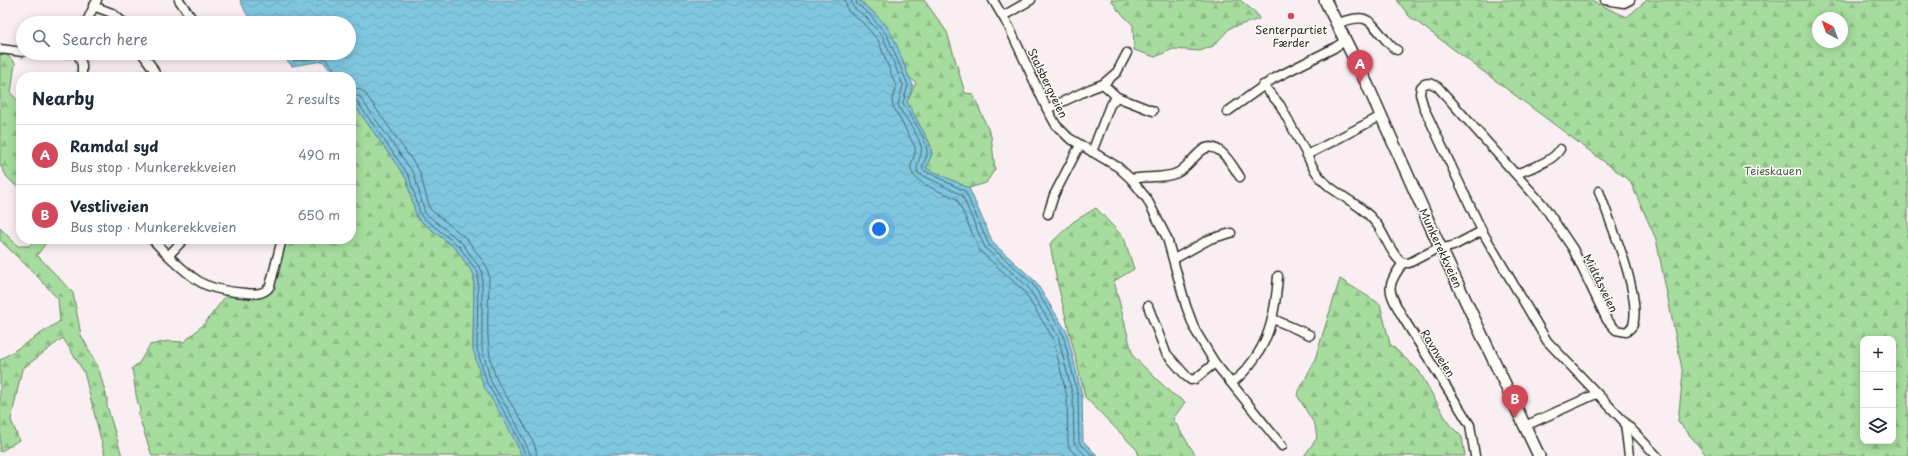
<!DOCTYPE html>
<meta charset="utf-8">
<style>
:root{--surface:#fff;--page:#f2f2f3;--text:#1f2937;--muted:#747a83;--line:#e0e1e3;--accent:#d1495b}
body{margin:0;font-family:"Playpen Sans",sans-serif;background:var(--page);color:var(--text)}
.controls{position:absolute;right:12px;bottom:12px;display:grid;overflow:hidden;border-radius:8px;box-shadow:0 2px 10px #0003}
.controls button{width:36px;height:36px;display:grid;place-items:center;padding:0;border:0;border-bottom:1px solid var(--line);background:var(--surface);color:var(--text);font:20px sans-serif}
.compass{position:absolute;left:1812px;top:12px;width:36px;height:36px;border-radius:50%;background:var(--surface);box-shadow:0 2px 10px #0003;rotate:319deg}
.you{position:absolute;left:879px;top:229px;width:14px;height:14px;margin:-10px;border:3px solid #fff;border-radius:50%;background:#1a73e8;box-shadow:0 0 0 6px #1a73e833}
.badge{display:grid;place-items:center;width:26px;height:26px;border-radius:50%;background:var(--accent);color:#fff;font-size:13px;font-weight:700}
.pin{position:absolute;translate:-50% -33px;filter:drop-shadow(0 1px 2px #0008)}
.pin::after{content:'';position:absolute;top:21px;width:14px;height:12px;background:inherit;clip-path:polygon(0 0,100% 0,50% 100%)}
.list{margin:0;padding:0;list-style:none}
h2{display:flex;justify-content:space-between;align-items:center;height:52px;margin:0;padding:0 16px;font-size:17px}
h2 small{font-size:13px;font-weight:400;color:var(--muted)}
.list li{display:grid;grid-template-columns:26px 1fr auto;gap:12px;align-items:center;box-sizing:border-box;height:60px;padding:0 16px;border-top:1px solid var(--line)}
.list b{display:block;font-size:15px;white-space:nowrap}
.list p{margin:0;font-size:13px;white-space:nowrap;color:var(--muted)}
.list em{font-size:13px;font-style:normal;color:var(--muted)}
.icon{flex:none;width:22px;height:22px;fill:none;stroke:currentColor;stroke-width:2;stroke-linecap:round;stroke-linejoin:round}
.map{position:relative;flex:none;width:1908px;height:456px;overflow:hidden}
.search{position:absolute;background:var(--surface);box-shadow:0 2px 10px #0003;left:16px;top:16px;width:340px;height:44px;display:flex;align-items:center;gap:10px;box-sizing:border-box;padding:0 14px;border-radius:22px;color:var(--muted);font-size:15px}
.panel{position:absolute;background:var(--surface);box-shadow:0 2px 10px #0003;left:16px;top:72px;width:340px;height:172px;border-radius:16px}
.map>svg:first-child{display:block}
.forest{fill:url(#forest-firs);stroke:#688464;fill-rule:evenodd}
.water{fill:url(#water-waves);stroke:#5d8897}
.lines{fill:none;stroke-linecap:round;stroke-linejoin:round}
.shore{stroke:#4d6973;stroke-width:1}
.street-casing{stroke:#2b2b2b;stroke-width:11}
.secondary-casing{stroke:#2b2b2b;stroke-width:14}
.street{stroke:#fdfcf7;stroke-width:8}
.secondary{stroke:#fdfcf7;stroke-width:11}
.poi-dot{fill:#d1495b;stroke:#fdfcf7;stroke-width:1.5}
.labels{text-anchor:middle;dominant-baseline:central;stroke-width:3;stroke-linejoin:round;paint-order:stroke}
.poi-label{font-size:11px;fill:#2b2b2b;stroke:#fdfcf7}
.street-label{font-size:11px;fill:#2b2b2b;stroke:#fdfcf7}
.park-label{font-size:11px;fill:#50604e;stroke:#fdfcf7}
</style>
<div class="map">
<svg width="1908" height="456" viewBox="0 0 1908 456">
<defs>
<pattern id="forest-firs" width="22" height="20" patternUnits="userSpaceOnUse"><rect width="22" height="20" fill="#a6dc9e"/><path d="M5 1l3.5 6h-7zM16 11l3.5 6h-7z" fill="#8fbd88"/></pattern>
<pattern id="water-waves" width="16" height="10" patternUnits="userSpaceOnUse"><rect width="16" height="10" fill="#7fc6df"/><path d="M0 5q4-4 8 0t8 0" fill="none" stroke="#6eaac0"/></pattern>
</defs>
<rect width="100%" height="100%" fill="#f9eef1"/>
<filter id="ink" filterUnits="userSpaceOnUse"><feTurbulence type="fractalNoise" baseFrequency=".025" numOctaves="2"/><feDisplacementMap in="SourceGraphic" scale="8" xChannelSelector="R" yChannelSelector="G"/><feConvolveMatrix kernelMatrix="1 2 1 2 8 2 1 2 1" color-interpolation-filters="sRGB"/></filter>
<g filter="url(#ink)">
<g class="forest">
<polygon points="858,0 924,0 947,32 965,93 973,94 991,136 995,169 986,183 969,188 925,168 932,154 929,142 907,102 916,83 908,76 905,66 898,52 872,11"/>
<polygon points="1111,0 1240,0 1256,13 1259,19 1230,28 1213,46 1200,51 1173,49 1155,57 1134,50 1133,25 1118,10"/>
<path d="M 1397,0 L 1589,0 L 1627,17 L 1647,0 L 1908,0 L 1908,456 L 1707,456 L 1678,421 L 1683,374 L 1656,239 L 1630,181 L 1409,16 ZM 1818,18 L 1842,18 L 1842,42 L 1818,42 ZM 1863,339 L 1893,339 L 1893,441 L 1863,441 Z"/>
<polygon points="0,52 7,55 15,63 11,93 21,105 21,191 7,177 0,165"/>
<path d="M 351,100 L 406,178 L 417,218 L 456,249 L 474,275 L 473,349 L 522,456 L 152,456 L 138,414 L 140,410 C 135,396 135,383 132,368 L 139,363 L 150,345 L 168,341 L 184,342 L 205,323 L 232,288 L 251,291 L 265,287 L 278,239 L 351,239 Z"/>
<polygon points="1096,208 1124,238 1134,269 1114,281 1133,356 1171,393 1185,402 1173,419 1196,456 1139,456 1137,450 1085,397 1057,281 1050,244 1073,222"/>
<polygon points="0,228 18,246 29,246 35,239 49,239 37,255 73,293 81,335 98,367 107,398 107,406 122,456 105,456 84,372 63,338 22,369 11,420 19,440 0,452 0,360 60,321 58,299 36,275 0,240"/>
<polygon points="1340,279 1380,304 1390,344 1419,371 1449,424 1462,437 1465,456 1304,456 1317,438 1315,425 1297,395 1314,362"/>
</g>
<path class="water" d="M 240,0 L 858,0 C 870,9 883,20 891,33 C 900,49 904,69 913,85 L 907,102 L 929,142 L 932,154 L 926,168 L 969,188 L 993,243 L 1035,281 L 1067,332 L 1082,395 L 1083,441 L 1098,456 L 522,456 L 508,427 L 483,385 L 473,349 L 474,275 L 456,249 L 417,218 L 406,178 L 351,100 L 351,77 L 335,77 L 323,61 L 292,66 L 280,53 L 349,53 L 349,23 L 254,23 L 246,13 Z"/>
<g class="lines">
<g class="shore">
<path d="M 845,0 L 848,11 L 862,22 L 878,40 L 896,86 L 892,100 L 893,106 L 915,147 C 917,155 910,161 911,169 C 912,183 945,193 957,199 L 980,251 L 1023,290 L 1053,338 L 1067,397 L 1068,443 L 1070,449 L 1077,456"/>
<path d="M 851,0 L 853,7 L 866,17 L 883,37 L 903,85 L 898,105 C 905,119 917,131 921,146 C 924,156 914,163 918,173 L 962,195 L 985,248 L 1028,287 L 1058,336 L 1073,397 L 1074,443 L 1086,456"/>
<path d="M 856,0 L 857,4 L 869,14 L 887,35 L 908,85 L 903,103 C 910,117 927,137 927,152 C 928,159 921,163 923,170 L 965,191 L 989,245 L 1032,283 L 1063,334 L 1078,396 L 1079,442 L 1093,456"/>
<polyline points="286,53 294,61 325,58 337,73 338,77"/>
<path d="M 351,87 L 359,89 L 365,93 L 419,170 L 430,209 L 467,239 L 487,267 L 489,276 C 489,309 483,348 497,380 C 506,399 536,436 537,456"/>
<polyline points="351,93 360,97 414,174 425,213 462,243 482,271 482,348 491,382 516,423 531,456"/>
<polyline points="351,98 356,100 409,176 421,216 459,246 478,273 477,349 487,383 512,425 526,456"/>
</g>
<g class="street-casing">
<g id="street">
<polyline points="179,0 195,23"/>
<polyline points="993,0 1009,27 1047,109 1056,125 1069,138 1118,167 1131,179 1147,199 1167,238 1186,306 1195,330 1215,363 1282,446"/>
<polyline points="1605,0 1624,3 1630,0"/>
<polyline points="93,6 112,13 124,23"/>
<polyline points="1003,16 1031,0"/>
<polyline points="86,23 97,0"/>
<path d="M 1338,23 C 1367,14 1367,17 1385,39 C 1389,43 1392,48 1397,50"/>
<polyline points="0,49 23,52"/>
<polyline points="50,53 70,53"/>
<polyline points="78,53 82,65 82,77"/>
<polyline points="142,53 152,67 157,77"/>
<polyline points="1103,84 1117,97 1153,111"/>
<polyline points="1263,85 1280,105 1307,155"/>
<polyline points="1047,109 1090,89 1103,84 1117,72 1127,53"/>
<polyline points="1227,112 1273,79 1334,48 1346,40"/>
<path d="M 1381,116 L 1307,155 C 1323,196 1353,194 1376,223 C 1384,233 1392,257 1403,263"/>
<polyline points="1092,152 1110,105 1117,97"/>
<path d="M 1516,174 C 1530,168 1553,162 1560,149"/>
<path d="M 1131,179 C 1145,176 1164,179 1177,173 C 1186,168 1192,159 1200,152 C 1217,136 1232,165 1240,177"/>
<polyline points="1048,214 1054,195 1080,145"/>
<polyline points="1482,231 1547,341 1657,456"/>
<path d="M 152,239 C 163,251 191,279 206,285 C 218,290 232,292 245,293 C 255,294 264,295 270,286 L 282,239"/>
<polyline points="169,255 184,239"/>
<polyline points="1174,259 1210,239 1231,233"/>
<polyline points="1148,306 1166,353 1187,377 1191,380 1195,379 1215,363"/>
<polyline points="1273,319 1310,335"/>
<path d="M 1232,383 C 1267,354 1275,320 1278,276"/>
<polyline points="1625,424 1629,456"/>
<polyline points="1525,426 1596,394"/>
<path d="M 1475,456 L 1470,425 L 1402,316 C 1388,290 1385,288 1403,263 L 1409,263 L 1434,250 L 1453,246 L 1482,231 L 1424,108 L 1420,94 L 1421,87 C 1426,81 1432,83 1438,87 L 1544,206 L 1573,249 L 1607,320 L 1616,330 L 1626,332 C 1630,329 1634,326 1634,320 C 1639,288 1610,223 1599,191"/>
</g>
</g>
<g class="secondary-casing">
<polyline id="secondary" points="1325,0 1367,84 1435,236 1539,456"/>
</g>
<use href="#street" class="street"/>
<use href="#secondary" class="secondary"/>
</g>
</g>
<circle class="poi-dot" cx="1291" cy="16" r="4"/>
<g class="labels">
<g class="poi-label">
<text x="1291" y="29">Senterpartiet<tspan x="1291" dy="13">Færder</tspan></text>
</g>
<g class="street-label">
<text transform="translate(1048 83) rotate(64)">Stalsbergveien</text>
<text transform="translate(1441 248) rotate(65)">Munkerekkveien</text>
<text transform="translate(1601 283) rotate(64)">Midtåsveien</text>
<text transform="translate(1438 353) rotate(58)">Ravnveien</text>
</g>
<g class="park-label">
<text x="1773" y="170">Teieskauen</text>
</g>
</g>
</svg>
<div class="controls">
<button>+</button>
<button>−</button>
<button><svg class="icon" aria-label="layers" viewBox="0 0 24 24"><path d="M12 4l9 5-9 5-9-5zM3 14l9 5 9-5"/></svg></button>
</div>
<svg class="compass" viewBox="-18 -18 36 36"><path d="M0-13l5 13h-10z" fill="#e53935"/><path d="M0 13l5-13h-10z" fill="#747a83"/></svg>
<div class="you"></div>
<div class="pin badge" style="left:1360px;top:83px">A</div>
<div class="pin badge" style="left:1515px;top:418px">B</div>
<div class="search"><svg class="icon" aria-label="search" viewBox="0 0 24 24"><circle cx="10" cy="10" r="6"/><path d="M15 15l6 6"/></svg>Search here</div>
<section class="panel">
<h2>Nearby<small>2 results</small></h2>
<ul class="list">
<li><span class="badge">A</span><div><b>Ramdal syd</b><p>Bus stop · Munkerekkveien</p></div><em>490 m</em></li>
<li><span class="badge">B</span><div><b>Vestliveien</b><p>Bus stop · Munkerekkveien</p></div><em>650 m</em></li>
</ul>
</section>
</div>
